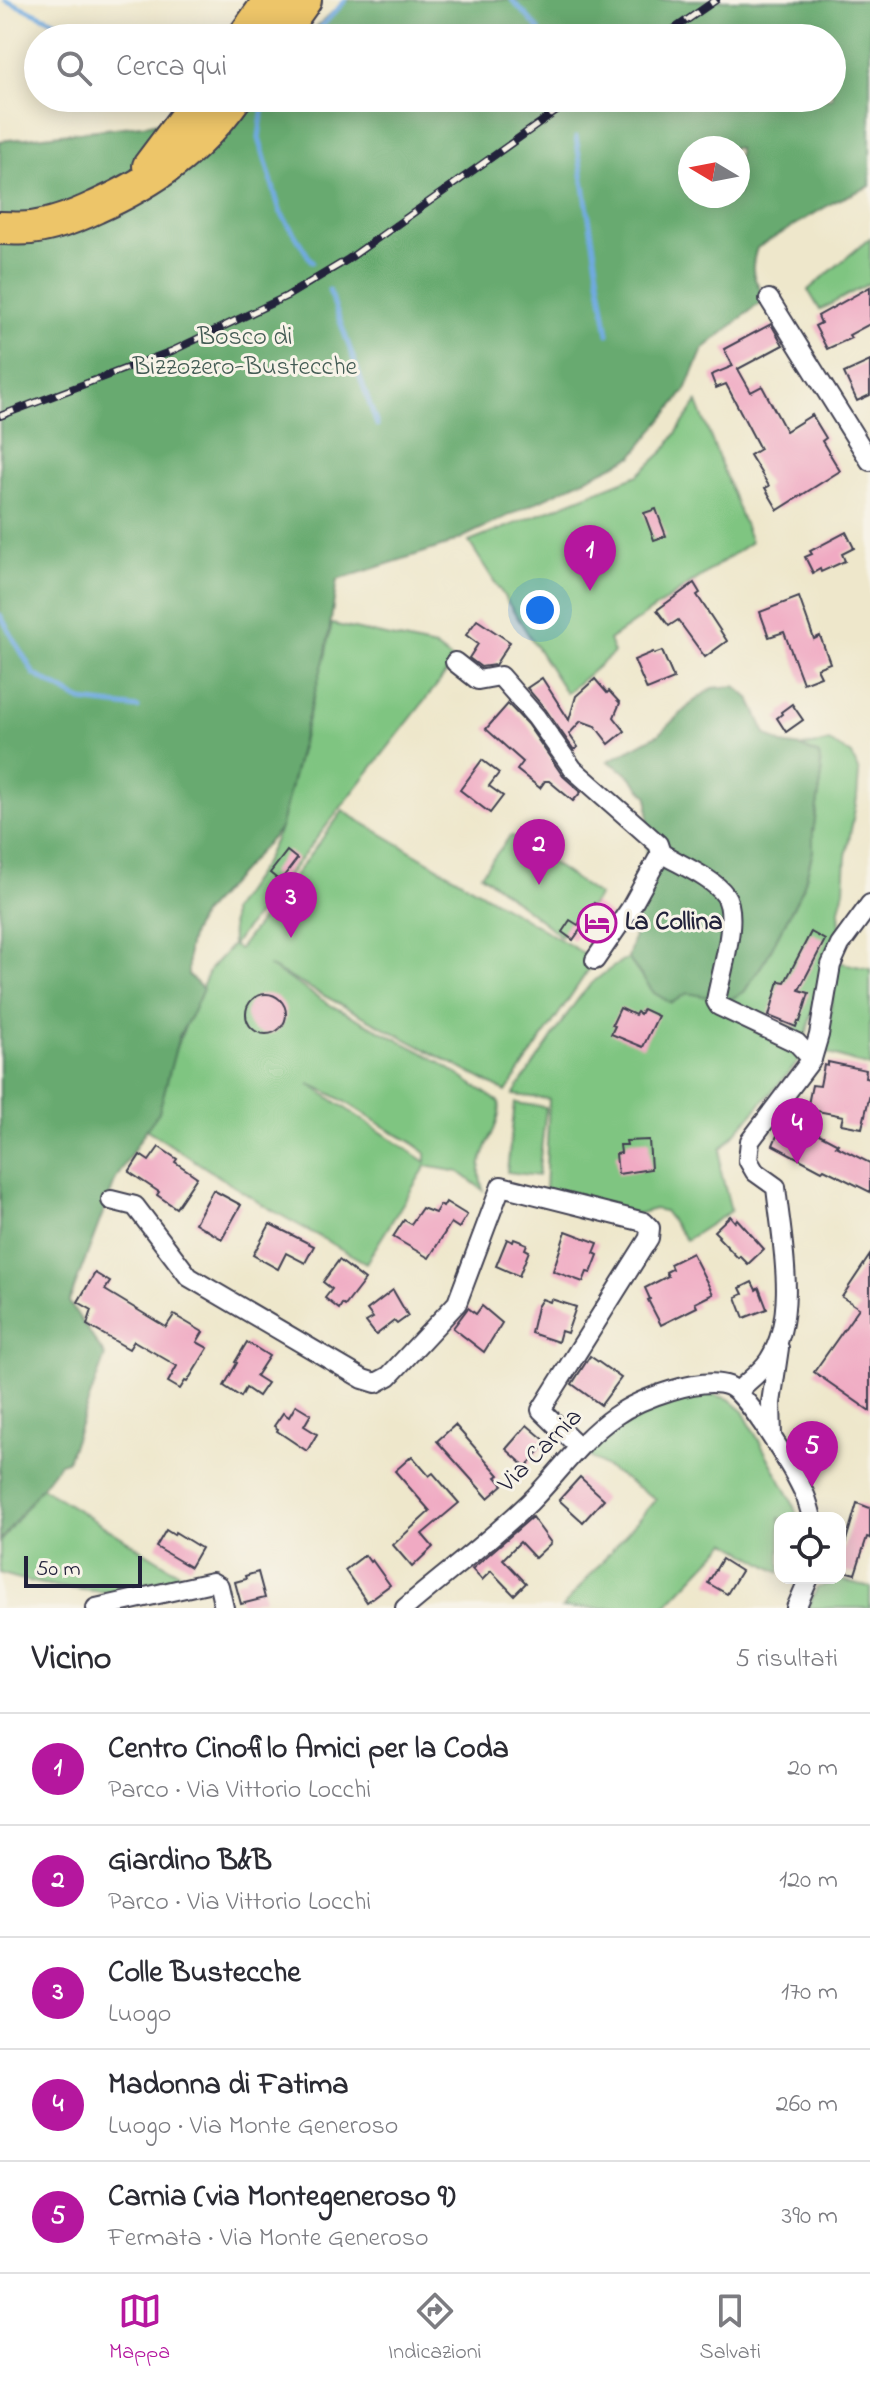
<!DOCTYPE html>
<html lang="it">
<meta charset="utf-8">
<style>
:root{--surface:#fff;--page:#f7f7f7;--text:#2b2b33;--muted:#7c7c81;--line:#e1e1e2;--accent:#b5179e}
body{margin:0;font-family:"Indie Flower",sans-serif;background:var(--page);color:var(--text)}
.controls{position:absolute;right:24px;bottom:24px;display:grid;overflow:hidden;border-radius:16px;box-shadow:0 4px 20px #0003}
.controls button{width:72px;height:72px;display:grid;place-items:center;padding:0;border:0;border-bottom:2px solid var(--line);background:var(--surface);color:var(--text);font:40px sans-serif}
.compass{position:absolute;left:678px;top:136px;width:72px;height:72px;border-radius:50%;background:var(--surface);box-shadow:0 4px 20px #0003;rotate:280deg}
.scale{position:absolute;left:24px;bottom:20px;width:118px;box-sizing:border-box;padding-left:8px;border:4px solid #22223b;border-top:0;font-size:22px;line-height:28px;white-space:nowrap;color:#22223b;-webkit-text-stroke:6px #f7f3e8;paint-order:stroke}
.you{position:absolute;left:540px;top:610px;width:28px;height:28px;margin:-20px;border:6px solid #fff;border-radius:50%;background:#1a73e8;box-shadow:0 0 0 12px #1a73e833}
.badge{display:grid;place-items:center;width:52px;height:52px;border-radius:50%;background:var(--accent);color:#fff;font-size:26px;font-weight:700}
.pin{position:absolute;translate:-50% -66px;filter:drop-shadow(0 2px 4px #0008)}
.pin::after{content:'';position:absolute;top:42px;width:28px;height:24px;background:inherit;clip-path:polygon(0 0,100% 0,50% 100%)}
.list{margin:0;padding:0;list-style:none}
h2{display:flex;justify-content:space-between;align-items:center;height:104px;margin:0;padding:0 32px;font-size:34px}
h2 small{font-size:26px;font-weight:400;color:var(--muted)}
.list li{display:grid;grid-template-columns:52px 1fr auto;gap:24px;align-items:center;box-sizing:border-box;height:112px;padding:0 32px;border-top:2px solid var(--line)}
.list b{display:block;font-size:30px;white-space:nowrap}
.list p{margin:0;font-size:26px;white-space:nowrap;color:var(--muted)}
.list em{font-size:26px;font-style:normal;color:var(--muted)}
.icon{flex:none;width:44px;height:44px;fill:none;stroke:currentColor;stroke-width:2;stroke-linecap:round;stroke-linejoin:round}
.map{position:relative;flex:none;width:870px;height:1608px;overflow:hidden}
.search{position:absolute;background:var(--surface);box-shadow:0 4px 20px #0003;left:24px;right:24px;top:24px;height:88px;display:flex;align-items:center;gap:20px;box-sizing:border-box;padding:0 28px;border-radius:44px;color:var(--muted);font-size:30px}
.sheet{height:664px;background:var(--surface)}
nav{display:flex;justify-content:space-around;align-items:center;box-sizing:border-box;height:112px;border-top:2px solid var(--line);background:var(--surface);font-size:22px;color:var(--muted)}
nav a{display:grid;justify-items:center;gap:4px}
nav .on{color:var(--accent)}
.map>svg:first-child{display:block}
.green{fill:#7fc581;stroke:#50745e;stroke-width:2;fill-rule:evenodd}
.forest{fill:#67aa6f;stroke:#465;stroke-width:2;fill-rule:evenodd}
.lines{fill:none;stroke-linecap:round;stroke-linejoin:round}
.stream{stroke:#6faae0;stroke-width:5}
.building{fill:#f0aac3}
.street-casing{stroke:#414051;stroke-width:22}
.highway-casing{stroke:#414051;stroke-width:36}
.street{stroke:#fff;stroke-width:18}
.highway{stroke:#edc569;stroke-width:32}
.rail-casing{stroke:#22223b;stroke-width:8}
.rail{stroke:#f7f3e8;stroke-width:5;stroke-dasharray:15;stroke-linecap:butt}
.labels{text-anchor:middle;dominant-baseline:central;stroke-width:6;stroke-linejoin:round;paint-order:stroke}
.park-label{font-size:26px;fill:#435b54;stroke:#f7f3e8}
.poi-label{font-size:26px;font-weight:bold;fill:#22223b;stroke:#f7f3e8;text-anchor:start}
.street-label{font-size:26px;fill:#22223b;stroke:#f7f3e8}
</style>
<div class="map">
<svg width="870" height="1608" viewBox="0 0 870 1608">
<rect width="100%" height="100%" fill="#f7f3e8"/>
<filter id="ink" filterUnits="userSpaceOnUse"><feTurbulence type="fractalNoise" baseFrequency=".0125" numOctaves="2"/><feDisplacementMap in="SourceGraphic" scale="16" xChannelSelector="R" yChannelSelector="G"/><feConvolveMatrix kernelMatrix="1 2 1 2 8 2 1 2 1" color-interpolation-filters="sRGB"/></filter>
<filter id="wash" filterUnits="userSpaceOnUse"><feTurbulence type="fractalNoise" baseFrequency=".006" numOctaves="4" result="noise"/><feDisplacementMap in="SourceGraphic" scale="32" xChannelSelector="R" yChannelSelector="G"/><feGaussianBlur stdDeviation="1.8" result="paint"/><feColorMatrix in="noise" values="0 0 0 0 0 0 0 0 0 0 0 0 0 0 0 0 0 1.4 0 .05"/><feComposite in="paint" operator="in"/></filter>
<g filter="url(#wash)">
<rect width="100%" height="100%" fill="#eee7cb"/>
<g class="green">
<polygon points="870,238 870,283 820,310 808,290"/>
<polygon points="697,402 751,542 609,640 614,653 566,693 469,542 638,475 665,450"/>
<path d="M 332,624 L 435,647 L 455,662 L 233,945 L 239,949 L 343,811 L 595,960 L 506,1092 L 268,966 L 332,1006 L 430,1056 L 499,1102 C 504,1122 481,1147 480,1170 C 479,1176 482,1184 483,1190 L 459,1172 L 426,1166 L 366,1263 L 263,1205 L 146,1129 L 177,1045 L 210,969 L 232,945 L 231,911 L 264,863 L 280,829 ZM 309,1084 C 338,1095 362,1113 388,1129 C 401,1137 415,1142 426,1153 L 426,1162 Z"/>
<path d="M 829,742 L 852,755 L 859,773 L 857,798 L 846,856 L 844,890 L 839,909 L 840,929 L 827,951 L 800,1060 L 721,1149 L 720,1168 L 731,1211 L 686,1240 L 664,1211 L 654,1209 L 638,1214 L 545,1190 L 549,1099 L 513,1095 C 526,1074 542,1054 555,1033 C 580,995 587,981 628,958 L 642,978 L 688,993 L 744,992 L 767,957 L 803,888 L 813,851 L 813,832 L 822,775 L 819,755 L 801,747 Z"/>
<polygon points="511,835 599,896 575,924 570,921 561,936 481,874"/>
<polygon points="838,962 870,969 870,1067 824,1052"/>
<polygon points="515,1103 546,1107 538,1176 507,1172"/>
<path d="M 708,1393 L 729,1399 L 742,1410 L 791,1499 L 798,1518 L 780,1518 L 780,1573 L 727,1542 L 664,1608 L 562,1608 L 656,1499 L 587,1455 L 586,1451 C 627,1418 657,1405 708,1393 Z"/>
<path d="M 39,1486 L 192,1581 C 176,1584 159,1590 143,1592 C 103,1595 37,1586 0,1573 L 0,1542 Z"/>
<polygon points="832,1578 870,1587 870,1608 808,1608 817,1588 829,1584"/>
</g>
<g class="forest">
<path d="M 346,0 L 870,0 L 870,186 L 834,202 L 757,248 C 749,271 753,279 766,298 L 703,349 L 686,390 L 633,456 L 447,545 L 337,580 L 326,653 L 307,720 L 280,829 L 202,914 L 192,933 L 188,950 L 188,975 L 203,989 L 193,1012 L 179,1036 L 159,1112 L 146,1130 L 116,1179 L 69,1302 L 105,1356 L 67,1461 L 60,1463 L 0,1541 L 0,141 L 150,124 L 198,112 L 224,98 L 832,98 L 832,38 L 301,38 L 314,29 ZM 690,148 L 738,148 L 738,196 L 690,196 Z"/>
<path d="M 735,686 L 750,699 L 766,734 L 782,744 L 801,747 L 819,755 L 822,775 L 813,832 L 813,851 L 803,888 L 767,957 L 744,992 L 727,1001 L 688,993 L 671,1003 L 654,993 L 628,958 C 644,904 649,853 648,797 L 628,774 L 608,761 L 659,734 L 693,702 L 712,688 Z"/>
</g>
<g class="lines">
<g class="stream">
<polyline points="5,0 94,38"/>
<polyline points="512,0 538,28 542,38"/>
<polyline points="311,38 346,0"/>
<polyline points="264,98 259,138 280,211 312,262"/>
<polyline points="576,137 608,334"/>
<polyline points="329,290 377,425"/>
<polyline points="0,615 34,674 82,701 138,708"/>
</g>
</g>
<g id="blocks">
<g class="building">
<polygon points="870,287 870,324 849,335 851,338 827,349 815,326 821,323 818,316"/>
<polygon points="771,324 783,345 738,369 751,392 762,386 786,431 812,415 826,438 822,441 840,471 778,510 765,488 769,486 750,455 760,449 726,384 716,388 711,375 733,366 724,349"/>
<polygon points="870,361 870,395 857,401 844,373"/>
<polygon points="656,509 666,536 654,540 644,513"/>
<polygon points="846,532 854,548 842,554 845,561 821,572 820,569 813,573 805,557 812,554 810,551"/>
<polygon points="694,583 700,593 697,595 727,641 705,657 678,620 669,626 657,610"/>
<polygon points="799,597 814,639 820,636 830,663 817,668 821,676 803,683 784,632 769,637 760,612"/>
<polygon points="477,620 510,642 495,665 481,667 469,658 478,644 466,635"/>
<polygon points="662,651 674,679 647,690 634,660 653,652 654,654"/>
<polygon points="542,678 569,720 576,696 595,679 607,693 609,691 620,703 614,717 625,731 609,744 595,726 581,721 569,734 578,747 574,750 546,710 527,688"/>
<polygon points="508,704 527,724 563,776 581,792 573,801 549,781 545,781 540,788 517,770 523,762 486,729"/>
<polygon points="792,704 803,720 786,732 777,718 782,714 781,712"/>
<polygon points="482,760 499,773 489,786 503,796 490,813 460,790"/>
<polygon points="287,851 297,859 280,881 270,873"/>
<polygon points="594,903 611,916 594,940 580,930 573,940 562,932 570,920 578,925"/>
<polygon points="811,932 825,940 799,990 809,993 800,1022 798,1021 796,1027 769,1016 779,981 785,982"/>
<circle cx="266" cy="1014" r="20"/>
<polygon points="620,1008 635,1015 637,1012 640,1014 643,1009 658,1016 643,1047 611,1034 615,1026 612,1025"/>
<polygon points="828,1062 866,1070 865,1077 870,1078 870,1094 862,1128 841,1124 843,1116 807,1109 812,1085 820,1086 824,1065 828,1066"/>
<polygon points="784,1119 819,1134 838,1144 836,1146 870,1163 870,1192 824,1169 822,1171 773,1145"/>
<polygon points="649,1140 651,1169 618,1174 616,1154 621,1153 620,1145 627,1145 626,1141"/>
<polygon points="159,1147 177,1159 175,1162 197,1177 176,1208 157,1195 159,1192 129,1172 140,1155 149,1161"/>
<polygon points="213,1190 241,1205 222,1239 195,1223"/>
<polygon points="446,1202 467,1215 459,1228 451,1223 429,1258 393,1237 404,1220 411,1224 422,1208 435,1213 440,1205 443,1207"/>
<polygon points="730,1216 735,1222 737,1219 764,1249 748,1264 740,1256 738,1258 718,1237 719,1236 714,1231"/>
<polygon points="270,1224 314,1246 305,1263 286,1253 278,1269 253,1255"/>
<polygon points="566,1231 598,1243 594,1253 598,1255 591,1273 587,1272 583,1282 553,1271"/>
<polygon points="507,1239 513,1242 514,1239 527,1244 525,1249 529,1251 519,1276 496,1266"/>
<polygon points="692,1253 713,1294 695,1303 697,1307 661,1325 648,1300 650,1299 645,1288 668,1276 666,1272 672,1269 670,1264"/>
<polygon points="870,1255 870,1411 814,1372 859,1308 842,1297"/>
<polygon points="339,1260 365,1280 345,1306 342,1304 339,1309 325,1298 332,1289 323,1282"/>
<polygon points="95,1273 110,1282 105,1290 166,1327 174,1315 203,1332 197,1342 208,1348 187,1382 185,1381 180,1389 168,1382 177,1366 134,1341 129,1349 87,1325 92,1310 78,1302"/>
<polygon points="752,1282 756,1290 759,1288 767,1309 744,1318 736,1297 743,1294 740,1288"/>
<polygon points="393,1290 408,1316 397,1324 394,1321 376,1335 366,1322 373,1318 367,1310"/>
<polygon points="542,1299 550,1302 551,1299 576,1307 567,1333 561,1331 558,1342 531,1333 537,1307"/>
<polygon points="482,1306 502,1323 484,1352 453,1328 468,1308 476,1314"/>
<polygon points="247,1342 269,1356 256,1376 267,1383 258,1396 246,1388 241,1397 224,1386 237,1363 235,1362"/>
<polygon points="590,1356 621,1378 601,1405 572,1384"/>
<polygon points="296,1405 311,1414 304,1426 317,1434 307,1451 277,1431 278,1429 274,1426 283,1413 289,1417"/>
<polygon points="455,1425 499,1475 496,1477 503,1485 488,1498 437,1441"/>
<polygon points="527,1425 547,1442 526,1467 506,1449"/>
<polygon points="412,1456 429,1476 433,1473 459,1503 422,1534 433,1547 412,1567 393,1545 430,1511 395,1471"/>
<polygon points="580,1477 604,1499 583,1522 559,1500"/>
<polygon points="857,1503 870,1508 870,1538 867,1537 855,1574 840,1570 840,1561"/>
<polygon points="532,1517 551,1543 535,1558 520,1542 503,1559 526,1583 514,1595 491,1571 482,1580 472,1569"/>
<polygon points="166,1530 174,1535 175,1532 201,1548 190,1567 156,1547"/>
<polygon points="365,1555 370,1562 372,1560 390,1585 367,1602 345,1570"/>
<polygon points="722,1559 741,1571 727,1594 708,1583"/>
<polygon points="258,1572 265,1598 241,1604 235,1582 246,1579 245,1576"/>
</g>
</g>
</g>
<g filter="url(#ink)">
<use href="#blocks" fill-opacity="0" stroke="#414051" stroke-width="2"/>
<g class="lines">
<g class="street-casing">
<g id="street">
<polyline points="769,299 870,461"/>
<polyline points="455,662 478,680 500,676 536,717 573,769 658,844 661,853 630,909 595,960"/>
<path d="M 661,853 C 679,864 713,878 725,895 C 740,916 720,976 716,1001 L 719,1006 L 797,1043 L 812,1059"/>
<polyline points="111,1200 135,1206 189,1277 363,1379 376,1383 389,1376 457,1303 501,1186 644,1222 650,1228 649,1238 541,1410 579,1447"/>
<path d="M 738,1391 C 748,1381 761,1372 769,1360 C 799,1314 781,1238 776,1187 L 755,1172 L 748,1160 L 750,1141 L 812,1059 L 819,1035 L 831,965 L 840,945 L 870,904"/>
<polyline points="772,1437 771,1403 779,1348"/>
<polyline points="96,1608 212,1582 219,1586 224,1608"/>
<path d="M 405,1608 C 446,1573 491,1540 530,1502 C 558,1474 581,1439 615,1416 C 639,1399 702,1375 729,1386 C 748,1394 796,1474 805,1495 C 808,1502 810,1510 812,1518"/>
<polyline points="796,1608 809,1578"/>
</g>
</g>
<g class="highway-casing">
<g id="highway">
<polyline points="243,38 270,0"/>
<polyline points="278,38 305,0"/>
<polyline points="149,166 200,98"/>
<path d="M 0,228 C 10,228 21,229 31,228 C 54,225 75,217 96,207 C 154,181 197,151 235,98"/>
</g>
</g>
<use href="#street" class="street"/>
<use href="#highway" class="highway"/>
<g class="rail-casing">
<g id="rail">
<polyline points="661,38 716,0"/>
<polyline points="0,416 172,351 287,296 347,260 575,98"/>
</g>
</g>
<use href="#rail" class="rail"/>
</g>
</g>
<defs>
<g id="hotel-ring" transform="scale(2)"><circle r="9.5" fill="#f7f3e8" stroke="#b5179e" stroke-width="1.5"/><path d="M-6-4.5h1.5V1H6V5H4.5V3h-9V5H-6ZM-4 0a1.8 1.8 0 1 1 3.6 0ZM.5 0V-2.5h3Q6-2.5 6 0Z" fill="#b5179e"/></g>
</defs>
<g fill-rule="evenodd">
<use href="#hotel-ring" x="597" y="923"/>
</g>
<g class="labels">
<g class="park-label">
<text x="245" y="338">Bosco di<tspan x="245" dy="30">Bizzozero-Bustecche</tspan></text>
</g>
<g class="poi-label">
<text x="625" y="923">La Collina</text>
</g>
<g class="street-label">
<text transform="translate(541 1451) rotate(-45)">Via Carnia</text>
</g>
</g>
</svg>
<div class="controls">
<button><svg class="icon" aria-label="locate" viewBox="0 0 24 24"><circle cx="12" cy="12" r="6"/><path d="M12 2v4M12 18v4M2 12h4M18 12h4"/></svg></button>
</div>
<svg class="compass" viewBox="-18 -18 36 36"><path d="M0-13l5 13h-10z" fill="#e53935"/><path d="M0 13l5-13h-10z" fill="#7c7c81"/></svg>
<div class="scale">50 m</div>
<div class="you"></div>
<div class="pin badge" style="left:590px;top:591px">1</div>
<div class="pin badge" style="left:539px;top:885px">2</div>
<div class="pin badge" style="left:291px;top:938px">3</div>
<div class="pin badge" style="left:797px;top:1164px">4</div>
<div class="pin badge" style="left:812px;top:1487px">5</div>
<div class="search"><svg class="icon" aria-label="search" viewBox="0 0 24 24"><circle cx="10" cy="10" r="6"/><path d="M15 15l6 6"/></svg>Cerca qui</div>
</div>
<section class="sheet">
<h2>Vicino<small>5 risultati</small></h2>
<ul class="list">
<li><span class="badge">1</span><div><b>Centro Cinofilo Amici per la Coda</b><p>Parco · Via Vittorio Locchi</p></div><em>20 m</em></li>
<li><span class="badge">2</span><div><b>Giardino B&amp;B</b><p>Parco · Via Vittorio Locchi</p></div><em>120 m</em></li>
<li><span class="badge">3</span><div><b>Colle Bustecche</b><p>Luogo</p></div><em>170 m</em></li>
<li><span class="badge">4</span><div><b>Madonna di Fatima</b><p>Luogo · Via Monte Generoso</p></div><em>260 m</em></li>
<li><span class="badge">5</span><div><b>Carnia (via Montegeneroso 9)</b><p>Fermata · Via Monte Generoso</p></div><em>390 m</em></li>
</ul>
</section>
<nav>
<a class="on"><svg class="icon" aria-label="map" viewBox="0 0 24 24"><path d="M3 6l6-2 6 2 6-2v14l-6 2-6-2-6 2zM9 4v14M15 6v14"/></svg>Mappa</a>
<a><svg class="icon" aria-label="directions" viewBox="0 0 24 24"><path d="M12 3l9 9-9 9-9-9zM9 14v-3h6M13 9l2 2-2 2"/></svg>Indicazioni</a>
<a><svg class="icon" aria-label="saved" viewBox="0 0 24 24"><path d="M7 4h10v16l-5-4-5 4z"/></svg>Salvati</a>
</nav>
